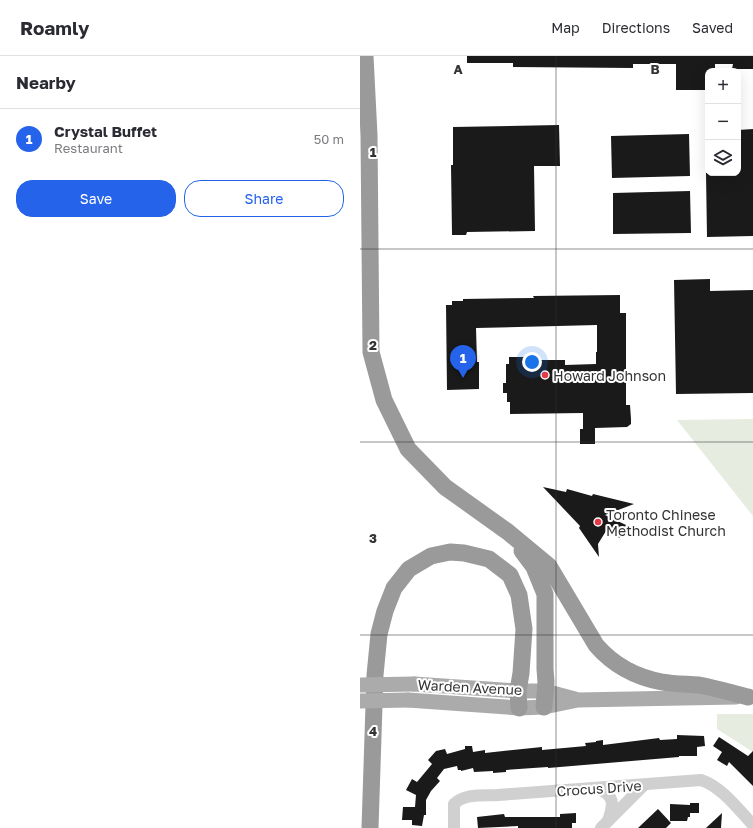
<!DOCTYPE html>
<meta charset="utf-8">
<style>
:root{--surface:#fff;--page:#f2f2f3;--text:#2b2b33;--muted:#7c7c81;--line:#e1e1e2;--accent:#2563eb}
body{margin:0;font-family:"Golos Text",sans-serif;background:var(--page);color:var(--text)}
.controls{position:absolute;right:12px;top:12px;display:grid;overflow:hidden;border-radius:8px;box-shadow:0 4px 16px #0002}
.controls button{width:36px;height:36px;display:grid;place-items:center;padding:0;border:0;border-bottom:1px solid var(--line);background:var(--surface);color:var(--text);font:20px sans-serif}
.you{position:absolute;left:172px;top:306px;width:14px;height:14px;margin:-10px;border:3px solid #fff;border-radius:50%;background:#1a73e8;box-shadow:0 0 0 6px #1a73e833}
.badge{display:grid;place-items:center;width:26px;height:26px;border-radius:50%;background:var(--accent);color:#fff;font-size:13px;font-weight:700}
.pin{position:absolute;translate:-50% -33px;filter:drop-shadow(0 1px 2px #0008)}
.pin::after{content:'';position:absolute;top:21px;width:14px;height:12px;background:inherit;clip-path:polygon(0 0,100% 0,50% 100%)}
.list{margin:0;padding:0;list-style:none}
h2{display:flex;justify-content:space-between;align-items:center;height:52px;margin:0;padding:0 16px;font-size:17px}
h2 small{font-size:13px;font-weight:400;color:var(--muted)}
.list li{display:grid;grid-template-columns:26px 1fr auto;gap:12px;align-items:center;box-sizing:border-box;height:60px;padding:0 16px;border-top:1px solid var(--line)}
.list b{display:block;font-size:15px;white-space:nowrap}
.list p{margin:0;font-size:13px;white-space:nowrap;color:var(--muted)}
.list em{font-size:13px;font-style:normal;color:var(--muted)}
.actions{display:flex;gap:8px;padding:12px 16px}
.actions a{flex:1;padding:9px 0;border:1px solid var(--accent);border-radius:16px;text-align:center;font-size:14px;color:var(--accent)}
.actions .main{background:var(--accent);color:#fff}
.icon{flex:none;width:22px;height:22px;fill:none;stroke:currentColor;stroke-width:2;stroke-linecap:round;stroke-linejoin:round}
.map{position:relative;flex:none;width:393px;height:772px;overflow:hidden}
header{display:flex;align-items:center;gap:24px;box-sizing:border-box;height:56px;padding:0 20px;background:var(--surface);border-bottom:1px solid var(--line)}
header strong{font-size:19px}
nav{display:flex;gap:22px;margin-inline-start:auto;font-size:14px}
main{display:flex}
aside{flex:1;background:var(--surface)}
.map>svg:first-child{display:block}
.green{fill:#e6ecdf}
.building{fill:#1a1a1a}
.lines{fill:none;stroke-linecap:round;stroke-linejoin:round}
.minor{stroke:#d0d0d0;stroke-width:12}
.major{stroke:#ababab;stroke-width:15}
.highway{stroke:#9a9a9a;stroke-width:17}
.major-bridge{stroke:#ababab;stroke-width:15}
.grid{fill:none;stroke:#333;stroke-width:1;stroke-opacity:0.55}
.poi-dot{fill:#e63946;stroke:#fff;stroke-width:1.5}
.labels{text-anchor:middle;dominant-baseline:central;stroke-width:4;stroke-linejoin:round;paint-order:stroke}
.poi-label{font-size:14px;fill:#333;stroke:#fff;text-anchor:start}
.street-label{font-size:14px;fill:#333;stroke:#fff}
.grid-label{font-size:13px;text-anchor:middle;font-weight:bold;fill:#333;stroke:#fff;stroke-width:4;stroke-linejoin:round;paint-order:stroke}
</style>
<header>
<strong>Roamly</strong>
<nav><a>Map</a><a>Directions</a><a>Saved</a></nav>
</header>
<main>
<aside>
<h2>Nearby<small></small></h2>
<ul class="list">
<li><span class="badge">1</span><div><b>Crystal Buffet</b><p>Restaurant</p></div><em>50 m</em></li>
</ul>
<div class="actions"><a class="main">Save</a><a>Share</a></div>
</aside>
<div class="map">
<svg width="393" height="772" viewBox="0 0 393 772">
<rect width="100%" height="100%" fill="#fff"/>
<g class="green">
<polygon points="393,363 393,460 317,364"/>
<polygon points="357,658 393,658 393,696 357,673"/>
</g>
<g class="building">
<polygon points="107,0 393,0 393,13 372,13 373,8 355,8 355,15 348,15 348,34 316,34 316,8 273,8 273,12 153,11 153,7 107,7"/>
<polygon points="199,69 200,110 174,110 175,175 107,176 106,179 92,179 91,109 93,109 93,71"/>
<polygon points="393,73 393,180 347,181 346,117 378,117 378,74"/>
<polygon points="329,78 330,120 252,122 251,80"/>
<polygon points="330,135 331,177 253,178 253,137"/>
<polygon points="350,223 350,235 393,234 393,337 316,338 314,224"/>
<polygon points="260,239 260,257 266,257 266,349 270,349 271,363 271,368 267,371 235,372 235,388 220,388 220,373 223,373 223,357 150,358 150,346 147,346 147,337 143,337 143,327 146,327 146,308 149,308 149,301 176,301 176,304 205,304 205,309 236,308 236,296 237,296 237,269 116,272 117,306 119,306 119,333 87,334 86,249 92,249 92,245 103,245 103,243 174,242 173,240"/>
<polygon points="183,431 206,436 207,433 232,440 233,438 274,448 245,459 266,469 260,482 246,475 238,488 239,501 219,472 220,470"/>
<polygon points="317,679 344,680 345,690 337,691 337,700 319,700 319,701 188,712 188,711 173,712 146,714 146,716 133,717 133,715 114,716 113,712 101,715 101,714 98,714 97,710 84,713 77,722 80,725 71,735 66,744 66,759 64,759 62,770 52,769 52,764 42,764 43,751 55,751 56,739 46,734 52,723 57,726 72,708 68,704 76,695 85,693 87,698 105,693 105,690 112,690 113,696 125,694 125,697 182,691 182,694 226,690 225,687 236,686 236,685 243,684 243,689 299,682 300,684 317,683"/>
<polygon points="359,681 388,700 393,695 393,730 369,706 367,710 357,704 362,696 353,690"/>
<polygon points="330,747 339,747 339,757 330,757 330,761 328,761 327,765 310,765 310,748 330,749"/>
<polygon points="298,753 311,767 306,772 278,772"/>
<polygon points="216,757 216,767 212,767 212,772 158,772 158,770 118,772 117,761 144,758 145,761 200,761 200,758"/>
<polygon points="362,757 361,772 346,772"/>
</g>
<g class="lines">
<g class="minor">
<path d="M 237,732 C 255,740 254,747 248,765"/>
<path d="M 94,772 L 94,748 C 105,737 124,740 138,739 L 341,724 C 362,731 378,753 393,769"/>
<polyline points="241,772 284,729"/>
</g>
<g class="major">
<polyline points="54,628 158,635 185,635 215,643"/>
<polyline points="48,644 159,652 184,651 218,644 376,641"/>
</g>
<g class="highway">
<path d="M 5,0 L 9,79 L 11,296 L 24,344 L 48,393 L 85,431 L 148,476 L 189,510 L 236,589 C 254,610 275,621 302,626 C 314,628 327,628 339,629 C 356,632 372,637 388,641"/>
<polyline points="162,495 174,511 185,538 185,613 186,626 184,651"/>
<polyline points="10,772 15,619 19,578 25,555 34,532 49,513 71,500 90,496 104,497 129,503 150,519 159,539 164,573 161,617 158,635 159,652"/>
</g>
<g class="major-bridge">
<polyline points="0,629 54,628"/>
<polyline points="0,645 48,644"/>
</g>
</g>
<path class="grid" d="M 196,0 L 196,772M 0,193 L 393,193M 0,386 L 393,386M 0,579 L 393,579"/>
<g class="poi-dot">
<circle cx="185" cy="319" r="4"/>
<circle cx="238" cy="466" r="4"/>
</g>
<g class="labels">
<g class="poi-label">
<text x="193" y="319">Howard Johnson</text>
<text x="246" y="458">Toronto Chinese<tspan x="246" dy="16">Methodist Church</tspan></text>
</g>
<g class="street-label">
<text transform="translate(110 631) rotate(3)">Warden Avenue</text>
<text transform="translate(239 732) rotate(-4)">Crocus Drive</text>
</g>
</g>
<g class="grid-label">
<text x="98" y="18">A</text>
<text x="295" y="18">B</text>
<text x="13" y="101">1</text>
<text x="13" y="294">2</text>
<text x="13" y="487">3</text>
<text x="13" y="680">4</text>
</g>
</svg>
<div class="controls">
<button>+</button>
<button>−</button>
<button><svg class="icon" aria-label="layers" viewBox="0 0 24 24"><path d="M12 4l9 5-9 5-9-5zM3 14l9 5 9-5"/></svg></button>
</div>
<div class="you"></div>
<div class="pin badge" style="left:103px;top:322px">1</div>
</div>
</main>
